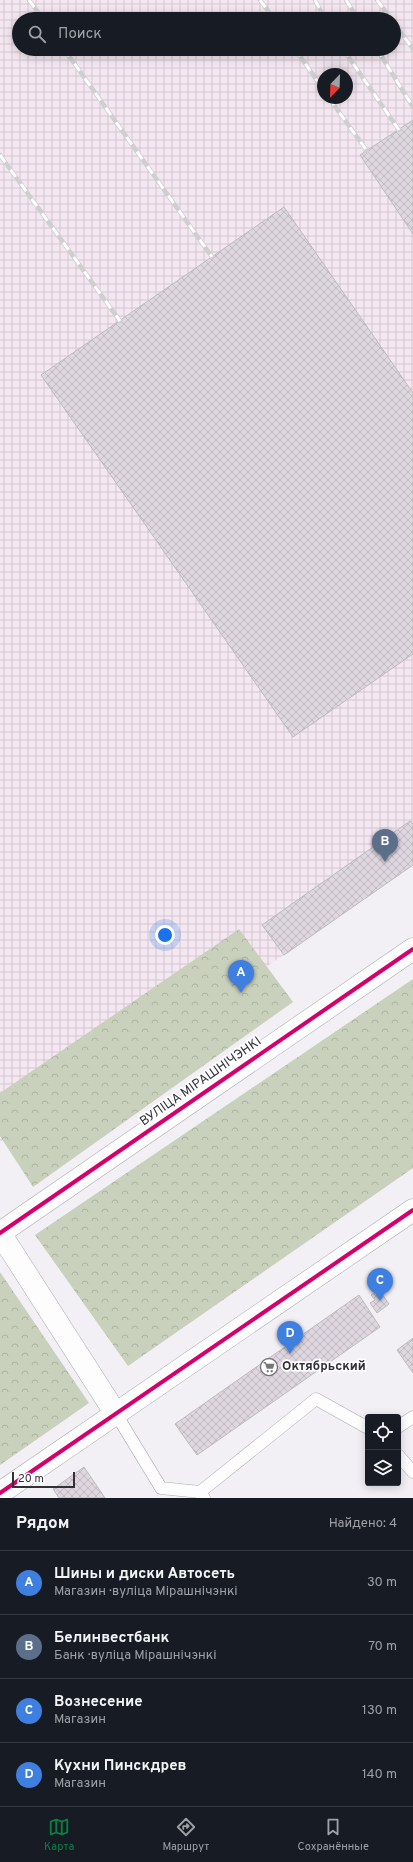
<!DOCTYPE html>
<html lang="ru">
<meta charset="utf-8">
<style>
:root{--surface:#171b24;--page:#242831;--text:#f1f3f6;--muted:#9ea1a6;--line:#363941;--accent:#0b8043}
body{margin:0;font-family:Overpass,sans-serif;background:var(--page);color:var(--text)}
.controls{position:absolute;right:12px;bottom:12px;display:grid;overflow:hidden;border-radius:4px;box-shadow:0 2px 10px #0003}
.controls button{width:36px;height:36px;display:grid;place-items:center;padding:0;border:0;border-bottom:1px solid var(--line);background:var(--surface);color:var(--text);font:20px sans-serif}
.compass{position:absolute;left:317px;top:68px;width:36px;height:36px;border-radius:50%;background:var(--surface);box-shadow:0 2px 10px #0003;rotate:203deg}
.scale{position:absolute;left:12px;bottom:10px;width:63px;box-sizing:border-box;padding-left:4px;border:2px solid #323134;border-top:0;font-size:11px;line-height:14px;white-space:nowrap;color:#323134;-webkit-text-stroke:3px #fefdff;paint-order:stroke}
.you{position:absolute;left:165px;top:935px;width:14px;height:14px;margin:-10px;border:3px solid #fff;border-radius:50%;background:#1a73e8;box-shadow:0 0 0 6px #1a73e833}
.badge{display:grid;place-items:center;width:26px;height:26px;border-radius:50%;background:var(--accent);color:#fff;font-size:13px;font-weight:700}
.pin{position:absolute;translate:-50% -33px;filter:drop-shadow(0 1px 2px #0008)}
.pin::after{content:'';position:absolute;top:21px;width:14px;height:12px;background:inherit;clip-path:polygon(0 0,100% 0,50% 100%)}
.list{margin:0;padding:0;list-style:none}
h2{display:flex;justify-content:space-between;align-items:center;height:52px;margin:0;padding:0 16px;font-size:17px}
h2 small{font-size:13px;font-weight:400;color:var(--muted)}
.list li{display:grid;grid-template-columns:26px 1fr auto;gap:12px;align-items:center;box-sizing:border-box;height:64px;padding:0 16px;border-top:1px solid var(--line)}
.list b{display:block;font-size:15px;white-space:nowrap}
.list p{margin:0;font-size:13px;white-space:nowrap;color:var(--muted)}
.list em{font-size:13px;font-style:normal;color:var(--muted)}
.icon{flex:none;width:22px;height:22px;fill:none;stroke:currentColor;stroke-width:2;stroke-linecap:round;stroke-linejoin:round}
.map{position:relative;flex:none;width:413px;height:1498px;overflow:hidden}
.search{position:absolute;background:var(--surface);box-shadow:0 2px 10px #0003;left:12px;right:12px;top:12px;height:44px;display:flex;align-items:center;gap:10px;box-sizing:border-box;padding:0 14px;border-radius:22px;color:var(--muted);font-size:15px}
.sheet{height:308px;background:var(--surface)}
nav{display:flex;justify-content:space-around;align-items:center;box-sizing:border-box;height:56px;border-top:1px solid var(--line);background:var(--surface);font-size:11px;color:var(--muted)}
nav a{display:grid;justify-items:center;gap:2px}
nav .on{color:var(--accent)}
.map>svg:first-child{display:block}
.industrial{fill:url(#industrial-grid);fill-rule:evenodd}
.forest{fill:url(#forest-crowns)}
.building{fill:url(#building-cross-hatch);stroke:#bdbbbe}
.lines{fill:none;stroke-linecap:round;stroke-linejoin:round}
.service-casing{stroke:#aeacb0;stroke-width:13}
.minor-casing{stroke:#aeacb0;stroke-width:23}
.tertiary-casing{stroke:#aeacb0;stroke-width:23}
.service{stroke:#fdfdfe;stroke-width:12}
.minor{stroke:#fdfdfe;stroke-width:22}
.tertiary{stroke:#fdfdfe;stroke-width:22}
.rail-casing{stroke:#cfcfd0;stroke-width:4.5}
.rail{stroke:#fefdff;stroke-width:3;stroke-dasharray:9;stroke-linecap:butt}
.cycleway-casing{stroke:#fefdff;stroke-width:6}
.cycleway{stroke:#d6006c;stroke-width:4}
.labels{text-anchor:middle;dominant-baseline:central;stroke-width:3.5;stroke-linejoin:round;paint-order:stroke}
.street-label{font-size:13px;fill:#323134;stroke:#fefdff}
.poi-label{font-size:13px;font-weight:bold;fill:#323134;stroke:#fefdff;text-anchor:start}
</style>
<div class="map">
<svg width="413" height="1498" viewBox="0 0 413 1498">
<defs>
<pattern id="industrial-grid" width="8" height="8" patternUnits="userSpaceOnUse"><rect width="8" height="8" fill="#f4e7f1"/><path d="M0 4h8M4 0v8" fill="none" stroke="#d2c7cf"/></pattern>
<pattern id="forest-crowns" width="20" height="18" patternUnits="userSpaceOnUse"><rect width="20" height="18" fill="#c9d0bb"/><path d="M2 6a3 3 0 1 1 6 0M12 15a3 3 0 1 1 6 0" fill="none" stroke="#adb3a1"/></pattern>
<pattern id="building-cross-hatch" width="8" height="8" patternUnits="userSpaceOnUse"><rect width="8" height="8" fill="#dfd7e0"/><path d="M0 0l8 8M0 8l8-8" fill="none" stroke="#c0b9c1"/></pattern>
</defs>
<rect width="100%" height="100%" fill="#f2f0f5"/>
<path class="industrial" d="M 0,0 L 413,0 L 413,865 L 284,955 L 0,1142 ZM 19,19 L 394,19 L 394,49 L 19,49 ZM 323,74 L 347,74 L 347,98 L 323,98 Z"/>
<g class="forest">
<polygon points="239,929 293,1002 33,1187 0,1136 0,1093"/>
<polygon points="413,979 413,1168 128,1366 35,1235"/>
<polygon points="0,1272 89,1403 0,1465"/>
</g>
<g class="building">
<polygon points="413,120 413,234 360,155"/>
<polygon points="284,207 413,393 413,654 293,737 41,375"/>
<polygon points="410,821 413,824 413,865 284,955 262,925"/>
<polygon points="379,1290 389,1304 377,1313 370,1303 375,1300 371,1295"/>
<polygon points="359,1295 380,1327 197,1455 175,1424"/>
<polygon points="413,1338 413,1373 397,1350"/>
<polygon points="84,1467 105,1498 59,1498 53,1489"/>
</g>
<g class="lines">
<g class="service-casing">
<g id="service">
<polyline points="116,1414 161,1488 200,1492"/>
<polyline points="398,1427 413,1417"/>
<polyline points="398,1455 413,1472"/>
<polyline points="204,1498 200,1492 316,1399 368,1428"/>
</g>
</g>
<g class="minor-casing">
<g id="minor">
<polyline points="0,1233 116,1414"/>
<polyline points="0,1493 413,1210"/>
</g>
</g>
<g class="tertiary-casing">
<polyline id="tertiary" points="0,1233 413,949"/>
</g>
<use href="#service" class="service"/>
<use href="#minor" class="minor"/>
<use href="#tertiary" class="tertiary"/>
<g class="rail-casing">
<g id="rail">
<polyline points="29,0 43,19"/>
<polyline points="260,0 274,19"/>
<polyline points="315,0 325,19"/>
<polyline points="346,0 358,19"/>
<polyline points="377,0 391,19"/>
<polyline points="394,23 413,49"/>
<polyline points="64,49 212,257"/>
<polyline points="295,49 323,89"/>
<polyline points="343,49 399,130"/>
<polyline points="377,49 413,107"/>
<polyline points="329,98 367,151"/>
<polyline points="0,155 120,321"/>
</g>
</g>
<use href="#rail" class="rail"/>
<g class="cycleway-casing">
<g id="cycleway">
<polyline points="0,1233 413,949"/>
<polyline points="0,1493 413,1210"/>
</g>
</g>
<use href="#cycleway" class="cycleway"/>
</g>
<defs>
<g id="supermarket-ring" transform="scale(0.9)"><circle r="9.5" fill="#fefdff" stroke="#757478" stroke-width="1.5"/><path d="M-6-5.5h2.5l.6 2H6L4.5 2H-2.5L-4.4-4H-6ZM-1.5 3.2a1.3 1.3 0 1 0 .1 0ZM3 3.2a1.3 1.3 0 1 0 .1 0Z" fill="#757478"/></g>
</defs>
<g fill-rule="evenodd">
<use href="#supermarket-ring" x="269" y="1367"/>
</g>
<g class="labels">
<g class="street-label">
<text transform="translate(201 1082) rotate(-35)">ВУЛІЦА МІРАШНІЧЭНКІ</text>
</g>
<g class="poi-label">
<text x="282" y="1367">Октябрьский</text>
</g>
</g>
</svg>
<div class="controls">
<button><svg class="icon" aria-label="locate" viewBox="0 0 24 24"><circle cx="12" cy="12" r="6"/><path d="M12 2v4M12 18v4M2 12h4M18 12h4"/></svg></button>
<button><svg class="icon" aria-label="layers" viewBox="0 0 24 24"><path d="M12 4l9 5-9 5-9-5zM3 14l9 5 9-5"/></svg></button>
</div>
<svg class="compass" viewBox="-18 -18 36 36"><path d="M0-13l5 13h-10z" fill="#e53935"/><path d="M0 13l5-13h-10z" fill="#9ea1a6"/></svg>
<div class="scale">20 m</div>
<div class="you"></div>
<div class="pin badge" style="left:241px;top:993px;background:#3f7fe0">A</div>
<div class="pin badge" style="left:385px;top:862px;background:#5c6f8a">B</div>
<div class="pin badge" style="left:380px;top:1301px;background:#3f7fe0">C</div>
<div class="pin badge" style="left:290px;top:1354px;background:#3f7fe0">D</div>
<div class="search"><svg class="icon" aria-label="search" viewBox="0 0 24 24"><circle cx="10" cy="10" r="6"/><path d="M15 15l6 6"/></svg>Поиск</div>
</div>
<section class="sheet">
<h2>Рядом<small>Найдено: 4</small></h2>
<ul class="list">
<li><span class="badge" style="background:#3f7fe0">A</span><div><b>Шины и диски Автосеть</b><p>Магазин · вуліца Мірашнічэнкі</p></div><em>30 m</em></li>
<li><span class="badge" style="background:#5c6f8a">B</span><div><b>Белинвестбанк</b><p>Банк · вуліца Мірашнічэнкі</p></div><em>70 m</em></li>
<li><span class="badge" style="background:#3f7fe0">C</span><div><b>Вознесение</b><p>Магазин</p></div><em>130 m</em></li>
<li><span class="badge" style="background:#3f7fe0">D</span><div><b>Кухни Пинскдрев</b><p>Магазин</p></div><em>140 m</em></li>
</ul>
</section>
<nav>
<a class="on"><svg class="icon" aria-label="map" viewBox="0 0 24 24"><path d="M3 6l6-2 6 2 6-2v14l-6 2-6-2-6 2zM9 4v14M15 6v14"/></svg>Карта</a>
<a><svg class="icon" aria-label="directions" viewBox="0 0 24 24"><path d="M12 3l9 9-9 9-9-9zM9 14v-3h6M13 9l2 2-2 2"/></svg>Маршрут</a>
<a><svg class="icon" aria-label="saved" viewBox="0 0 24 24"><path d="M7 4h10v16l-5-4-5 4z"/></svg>Сохранённые</a>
</nav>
